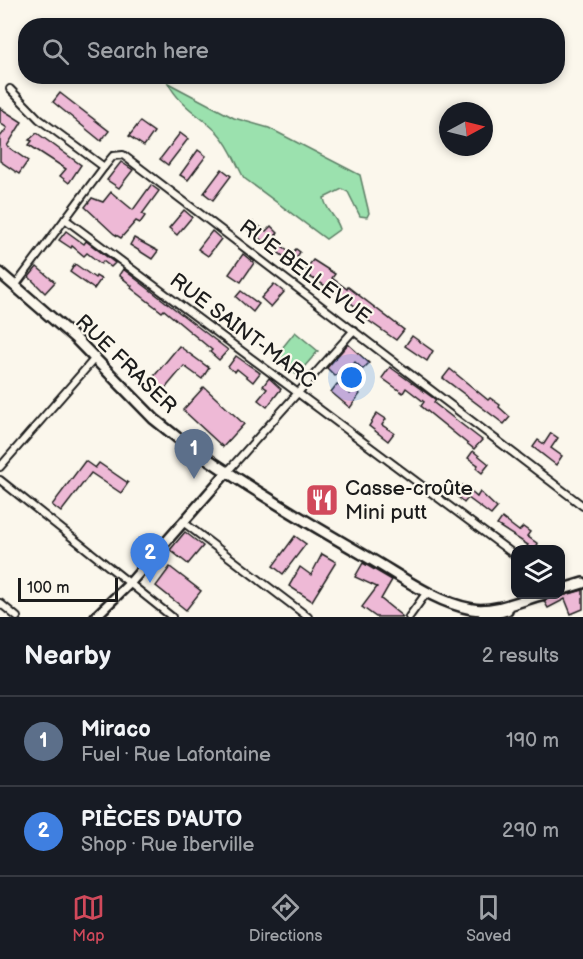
<!DOCTYPE html>
<meta charset="utf-8">
<style>
:root{--surface:#171b24;--page:#242831;--text:#f1f3f6;--muted:#9ea1a6;--line:#363941;--accent:#d1495b}
body{margin:0;font-family:"Balsamiq Sans",sans-serif;background:var(--page);color:var(--text)}
.controls{position:absolute;right:18px;bottom:18px;display:grid;overflow:hidden;border-radius:12px;box-shadow:0 3px 9px #0003}
.controls button{width:54px;height:54px;display:grid;place-items:center;padding:0;border:0;border-bottom:2px solid var(--line);background:var(--surface);color:var(--text);font:30px sans-serif}
.compass{position:absolute;left:439px;top:102px;width:54px;height:54px;border-radius:50%;background:var(--surface);box-shadow:0 3px 9px #0003;rotate:83deg}
.scale{position:absolute;left:18px;bottom:15px;width:100px;box-sizing:border-box;padding-left:6px;border:3px solid #1c1c1c;border-top:0;font-size:16px;line-height:21px;white-space:nowrap;color:#1c1c1c;-webkit-text-stroke:4px #fbf7ec;paint-order:stroke}
.you{position:absolute;left:352px;top:378px;width:21px;height:21px;margin:-15px;border:4px solid #fff;border-radius:50%;background:#1a73e8;box-shadow:0 0 0 9px #1a73e833}
.badge{display:grid;place-items:center;width:39px;height:39px;border-radius:50%;background:var(--accent);color:#fff;font-size:20px;font-weight:700}
.pin{position:absolute;translate:-50% -50px;filter:drop-shadow(0 2px 3px #0008)}
.pin::after{content:'';position:absolute;top:32px;width:21px;height:18px;background:inherit;clip-path:polygon(0 0,100% 0,50% 100%)}
.list{margin:0;padding:0;list-style:none}
h2{display:flex;justify-content:space-between;align-items:center;height:78px;margin:0;padding:0 24px;font-size:26px}
h2 small{font-size:20px;font-weight:400;color:var(--muted)}
.list li{display:grid;grid-template-columns:39px 1fr auto;gap:18px;align-items:center;box-sizing:border-box;height:90px;padding:0 24px;border-top:2px solid var(--line)}
.list b{display:block;font-size:22px;white-space:nowrap}
.list p{margin:0;font-size:20px;white-space:nowrap;color:var(--muted)}
.list em{font-size:20px;font-style:normal;color:var(--muted)}
.icon{flex:none;width:33px;height:33px;fill:none;stroke:currentColor;stroke-width:2;stroke-linecap:round;stroke-linejoin:round}
.map{position:relative;flex:none;width:583px;height:617px;overflow:hidden}
.search{position:absolute;background:var(--surface);box-shadow:0 3px 9px #0003;left:18px;right:18px;top:18px;height:66px;display:flex;align-items:center;gap:15px;box-sizing:border-box;padding:0 21px;border-radius:24px;color:var(--muted);font-size:22px}
.sheet{height:258px;background:var(--surface)}
nav{display:flex;justify-content:space-around;align-items:center;box-sizing:border-box;height:84px;border-top:2px solid var(--line);background:var(--surface);font-size:16px;color:var(--muted)}
nav a{display:grid;justify-items:center;gap:3px}
nav .on{color:var(--accent)}
.map>svg:first-child{display:block}
.green{fill:#9be1ae;stroke:#5c7e65;stroke-width:1.5}
.building{fill:#eeb9d6;stroke:#1c1c1c;stroke-width:1.5}
.lines{fill:none;stroke-linecap:round;stroke-linejoin:round}
.street-casing{stroke:#1c1c1c;stroke-width:10}
.secondary-casing{stroke:#1c1c1c;stroke-width:13}
.primary-casing{stroke:#1c1c1c;stroke-width:14}
.street{stroke:#fbf7ec;stroke-width:6}
.secondary{stroke:#fbf7ec;stroke-width:8}
.primary{stroke:#fbf7ec;stroke-width:9}
.labels{text-anchor:middle;dominant-baseline:central;stroke-width:4.5;stroke-linejoin:round;paint-order:stroke}
.street-label{font-size:21px;fill:#1c1c1c;stroke:#fbf7ec}
.poi-label{font-size:21px;fill:#1c1c1c;stroke:#fbf7ec;text-anchor:start}
</style>
<div class="map">
<svg width="583" height="617" viewBox="0 0 583 617">
<rect width="100%" height="100%" fill="#fbf7ec"/>
<filter id="ink" filterUnits="userSpaceOnUse"><feTurbulence type="fractalNoise" baseFrequency=".0167" numOctaves="2"/><feDisplacementMap in="SourceGraphic" scale="12" xChannelSelector="R" yChannelSelector="G"/><feConvolveMatrix kernelMatrix="1 2 1 2 8 2 1 2 1" color-interpolation-filters="sRGB"/></filter>
<g filter="url(#ink)">
<g class="green">
<path d="M 168,83 L 234,118 L 269,128 L 360,175 L 369,213 L 367,217 L 360,216 L 348,192 L 342,189 L 324,198 C 326,211 336,216 340,229 L 326,239 L 244,178 C 235,162 231,147 218,133 C 200,115 180,106 168,83 Z"/>
<polygon points="295,332 318,351 297,375 274,358"/>
</g>
<g class="building">
<polygon points="60,93 109,131 101,141 53,102"/>
<polygon points="0,108 22,122 7,146 28,161 19,174 0,161 0,137 7,128 0,123"/>
<polygon points="140,122 154,132 144,146 129,136"/>
<polygon points="37,133 81,165 69,183 60,176 66,169 29,145 32,141 29,140"/>
<polygon points="180,133 188,139 168,165 160,159"/>
<polygon points="198,150 206,156 188,180 180,175"/>
<polygon points="121,162 133,170 119,188 107,180"/>
<polygon points="222,169 231,176 213,200 204,193"/>
<polygon points="151,185 159,191 142,214 145,216 140,223 136,221 121,238 114,234 85,207 92,198 103,202 111,192 133,210"/>
<polygon points="184,210 192,217 177,235 169,228"/>
<polygon points="253,222 266,231 271,226 278,233 272,239 292,253 296,249 300,252 297,257 300,259 295,265 248,230"/>
<polygon points="66,231 84,244 86,241 115,263 111,267 103,261 101,264 87,253 84,256 72,246 71,248 59,240"/>
<polygon points="212,231 221,239 208,256 198,249"/>
<polygon points="134,238 158,251 152,259 130,245"/>
<polygon points="243,254 254,263 241,282 229,274"/>
<polygon points="313,260 335,274 332,278 347,289 348,287 404,330 396,340 359,314 361,311 338,293 303,273"/>
<polygon points="75,264 95,278 96,276 101,279 94,289 70,272"/>
<polygon points="37,267 55,282 45,293 29,277"/>
<polygon points="123,269 228,350 219,360 210,352 212,350 164,310 162,312 131,288 132,286 119,275"/>
<polygon points="274,284 284,292 271,307 261,298"/>
<polygon points="241,291 259,304 253,312 236,297"/>
<polygon points="412,336 433,351 427,361 405,346"/>
<polygon points="348,344 369,363 363,369 355,362 349,370 344,366 335,376 327,368"/>
<polygon points="179,346 209,368 202,379 184,366 158,397 146,386"/>
<polygon points="236,356 260,373 253,382 237,369 235,372 228,367"/>
<polygon points="390,367 436,400 434,403 482,440 474,449 421,406 424,402 406,388 403,393 382,378"/>
<polygon points="450,369 488,400 490,398 500,405 499,407 510,417 504,424 443,378"/>
<polygon points="269,378 281,389 267,407 258,400 267,389 263,386"/>
<polygon points="337,384 350,394 353,389 360,394 350,408 331,392"/>
<polygon points="204,387 244,424 223,447 183,410"/>
<polygon points="377,413 386,419 382,425 394,433 388,441 369,426"/>
<polygon points="551,433 558,438 551,448 562,456 556,465 533,447 538,440 544,444"/>
<polygon points="473,451 489,464 482,473 476,468 478,465 468,458"/>
<polygon points="85,461 95,468 99,463 128,483 121,493 91,473 61,512 52,505"/>
<polygon points="463,485 477,497 480,492 497,508 491,515 468,498 464,503 455,494"/>
<polygon points="320,494 335,505 331,511 326,507 321,513 312,506"/>
<polygon points="502,518 519,531 523,527 530,532 527,536 538,544 534,549 525,549 528,545 497,525"/>
<polygon points="185,532 203,546 188,564 170,550"/>
<polygon points="295,536 306,544 283,574 273,566"/>
<polygon points="322,554 336,562 312,601 289,586 300,567 311,575"/>
<polygon points="363,563 392,580 381,599 403,617 376,617 362,607 377,587 355,577"/>
<polygon points="170,567 201,591 186,610 156,586"/>
<polygon points="583,590 583,609 571,614 565,599 548,608 544,601 555,595 562,596"/>
</g>
<g class="lines">
<g class="street-casing">
<g id="street">
<polyline points="10,89 39,119 104,167"/>
<polyline points="65,219 516,556"/>
<polyline points="15,286 104,167 113,156 123,155 583,506"/>
<polyline points="0,467 96,357"/>
<polyline points="228,471 354,330"/>
<polyline points="0,480 172,617"/>
<polyline points="183,522 308,617"/>
<polyline points="0,603 17,617"/>
<polyline points="409,617 427,592"/>
</g>
</g>
<g class="secondary-casing">
<polyline id="secondary" points="95,617 130,583 228,471"/>
</g>
<g class="primary-casing">
<g id="primary">
<path d="M 0,273 L 75,338 L 154,419 L 179,439 C 239,482 305,521 369,558 C 402,577 435,602 472,609 C 494,613 522,600 544,594"/>
<polyline points="560,590 583,583"/>
<polyline points="483,617 507,610"/>
</g>
</g>
<use href="#street" class="street"/>
<use href="#secondary" class="secondary"/>
<use href="#primary" class="primary"/>
</g>
</g>
<defs>
<g id="restaurant-square" transform="scale(1.725)"><rect x="-9" y="-9" width="18" height="18" rx="4" fill="#d1495b" stroke="#fbf7ec"/><path d="M-5-6h1v4h1v-4h1v4h1v-4h1v5L-1.5 .5V6h-2V.5L-5-1ZM5-6V6H3V1.5H1.5Q1.5-4 5-6Z" fill="#fff"/></g>
</defs>
<g fill-rule="evenodd">
<use href="#restaurant-square" x="322" y="500"/>
</g>
<g class="labels">
<g class="street-label">
<text transform="translate(305 272) rotate(37)">RUE BELLEVUE</text>
<text transform="translate(243 331) rotate(37)">RUE SAINT-MARC</text>
<text transform="translate(126 364) rotate(44)">RUE FRASER</text>
</g>
<g class="poi-label">
<text x="345" y="488">Casse-croûte<tspan x="345" dy="24">Mini putt</tspan></text>
</g>
</g>
</svg>
<div class="controls">
<button><svg class="icon" aria-label="layers" viewBox="0 0 24 24"><path d="M12 4l9 5-9 5-9-5zM3 14l9 5 9-5"/></svg></button>
</div>
<svg class="compass" viewBox="-18 -18 36 36"><path d="M0-13l5 13h-10z" fill="#e53935"/><path d="M0 13l5-13h-10z" fill="#9ea1a6"/></svg>
<div class="scale">100 m</div>
<div class="you"></div>
<div class="pin badge" style="left:194px;top:479px;background:#5c6f8a">1</div>
<div class="pin badge" style="left:150px;top:583px;background:#3f7fe0">2</div>
<div class="search"><svg class="icon" aria-label="search" viewBox="0 0 24 24"><circle cx="10" cy="10" r="6"/><path d="M15 15l6 6"/></svg>Search here</div>
</div>
<section class="sheet">
<h2>Nearby<small>2 results</small></h2>
<ul class="list">
<li><span class="badge" style="background:#5c6f8a">1</span><div><b>Miraco</b><p>Fuel · Rue Lafontaine</p></div><em>190 m</em></li>
<li><span class="badge" style="background:#3f7fe0">2</span><div><b>PIÈCES D'AUTO</b><p>Shop · Rue Iberville</p></div><em>290 m</em></li>
</ul>
</section>
<nav>
<a class="on"><svg class="icon" aria-label="map" viewBox="0 0 24 24"><path d="M3 6l6-2 6 2 6-2v14l-6 2-6-2-6 2zM9 4v14M15 6v14"/></svg>Map</a>
<a><svg class="icon" aria-label="directions" viewBox="0 0 24 24"><path d="M12 3l9 9-9 9-9-9zM9 14v-3h6M13 9l2 2-2 2"/></svg>Directions</a>
<a><svg class="icon" aria-label="saved" viewBox="0 0 24 24"><path d="M7 4h10v16l-5-4-5 4z"/></svg>Saved</a>
</nav>
